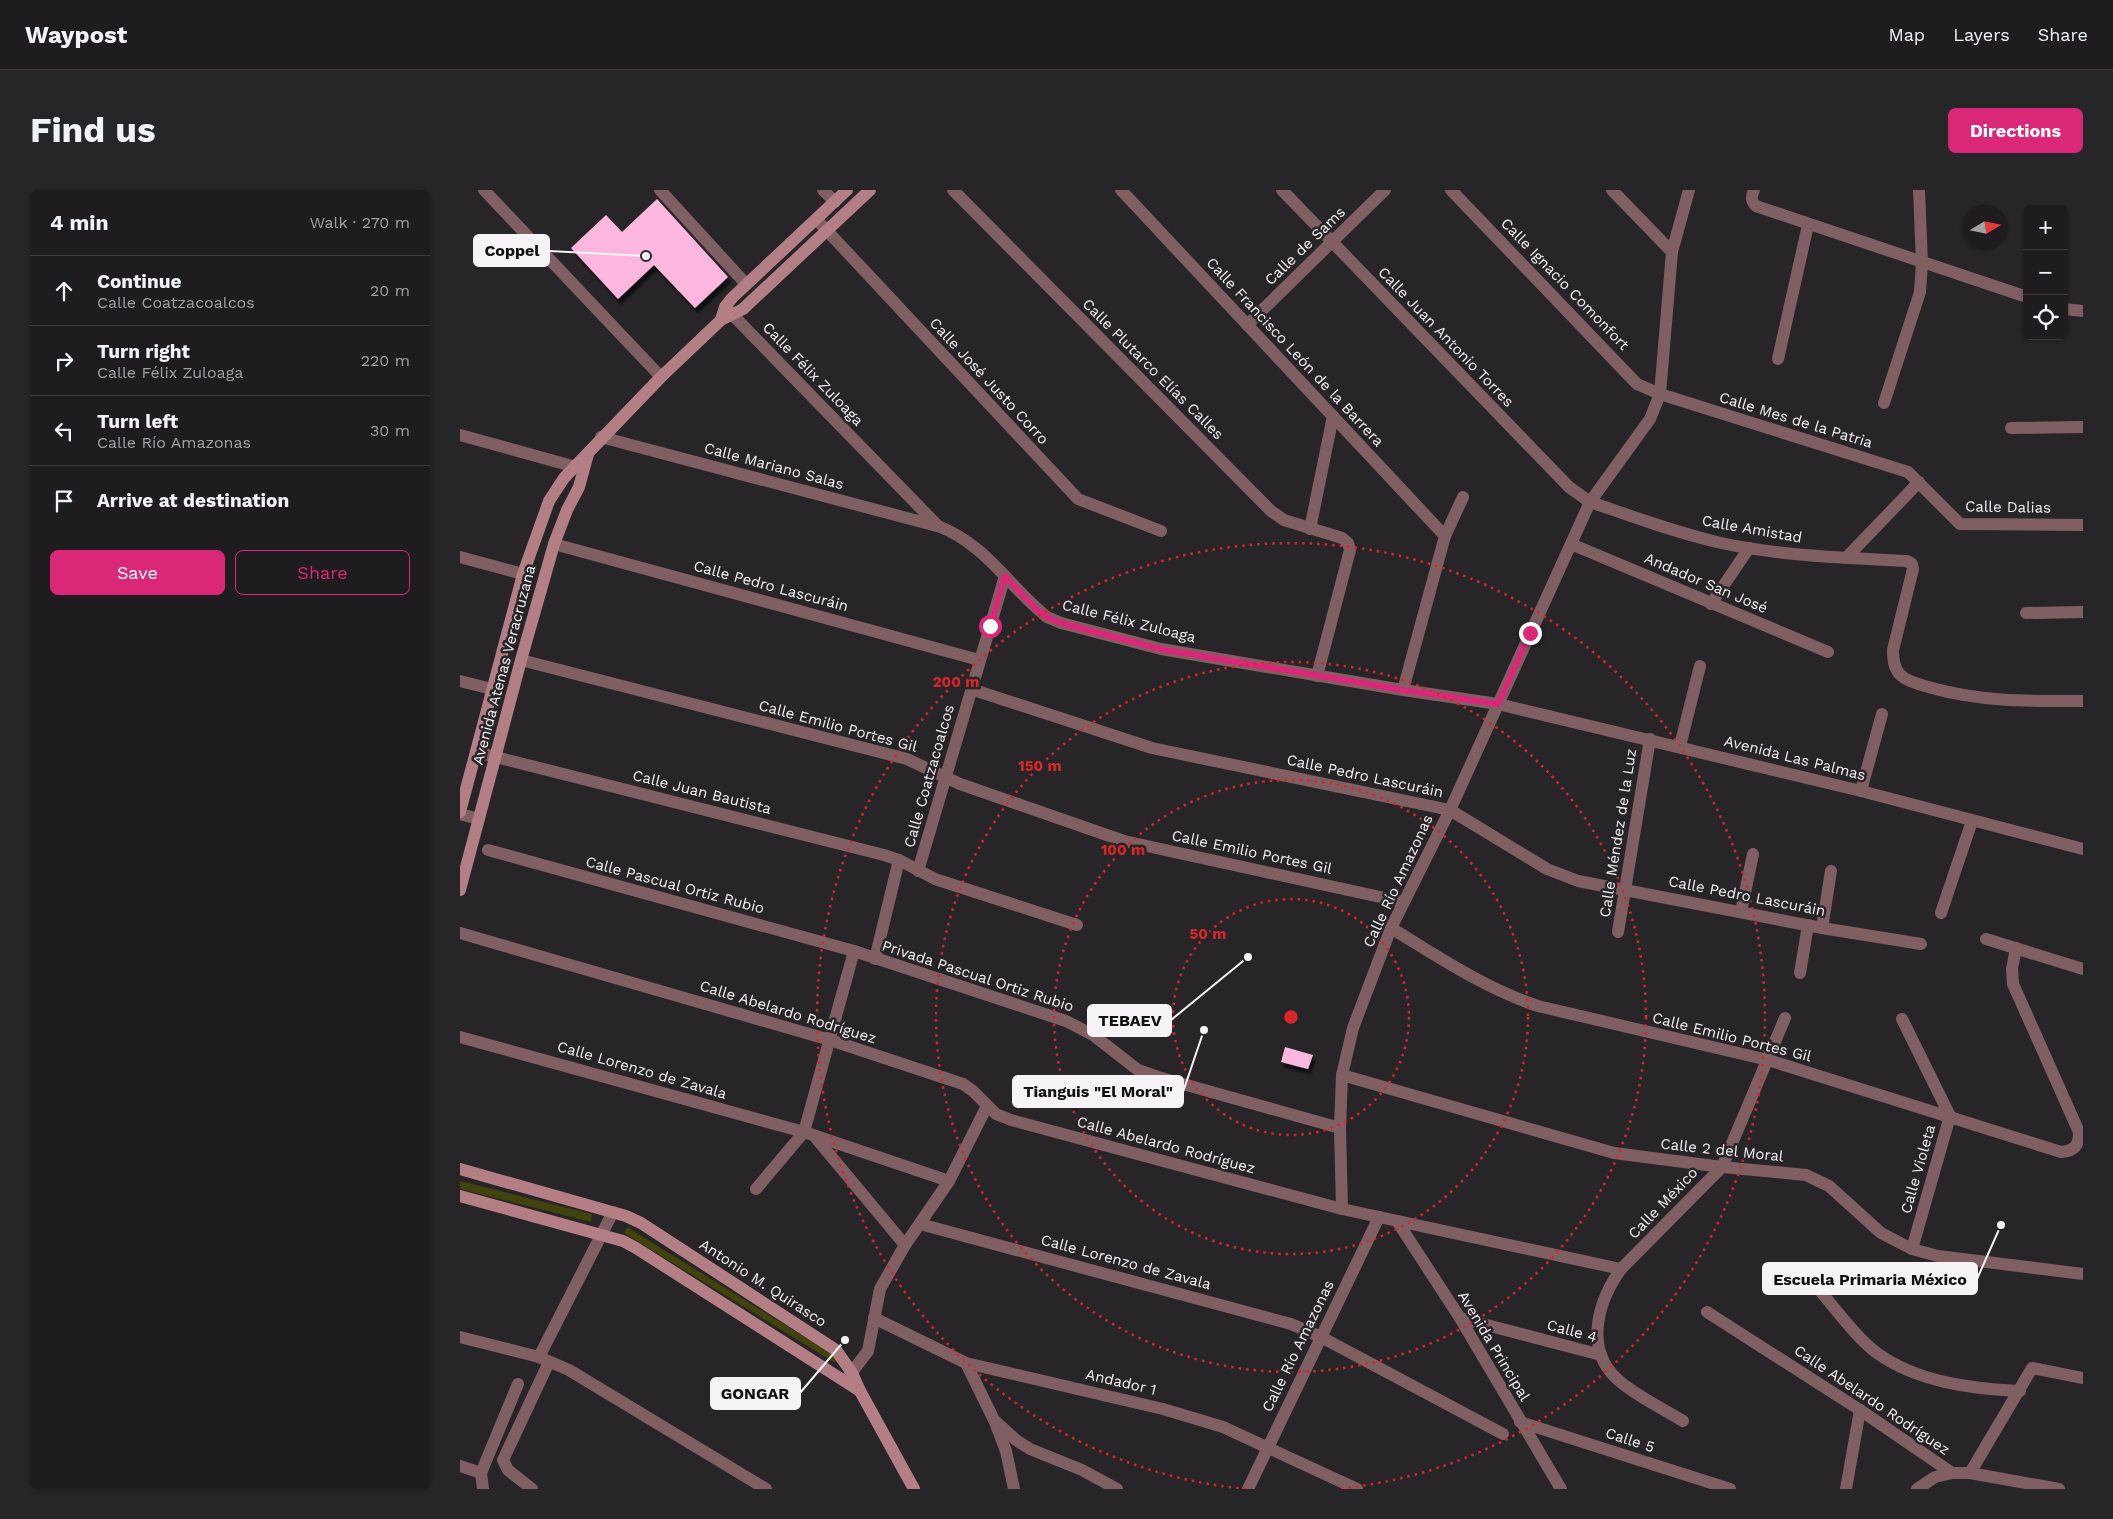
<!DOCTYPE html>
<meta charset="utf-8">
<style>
:root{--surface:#1e1c1f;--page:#262528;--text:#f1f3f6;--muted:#a1a1a4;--line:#3c3a3d;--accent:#db2777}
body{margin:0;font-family:"Work Sans",sans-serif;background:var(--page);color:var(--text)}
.controls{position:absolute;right:15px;top:15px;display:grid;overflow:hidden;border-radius:8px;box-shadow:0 1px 4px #0004}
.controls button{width:45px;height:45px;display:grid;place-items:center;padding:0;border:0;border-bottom:1px solid var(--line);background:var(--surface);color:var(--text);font:25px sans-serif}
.compass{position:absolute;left:1503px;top:15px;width:45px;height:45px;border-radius:50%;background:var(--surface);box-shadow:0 1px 4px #0004;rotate:80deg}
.stop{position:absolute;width:15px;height:15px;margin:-11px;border:4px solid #db2777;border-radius:50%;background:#fff}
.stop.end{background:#db2777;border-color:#fff;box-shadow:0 1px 5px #0008}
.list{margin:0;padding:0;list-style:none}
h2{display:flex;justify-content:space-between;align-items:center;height:65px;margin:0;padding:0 20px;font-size:21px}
h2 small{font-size:16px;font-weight:400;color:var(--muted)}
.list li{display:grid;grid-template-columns:32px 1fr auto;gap:15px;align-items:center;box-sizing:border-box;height:70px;padding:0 20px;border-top:1px solid var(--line)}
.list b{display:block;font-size:19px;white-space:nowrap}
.list p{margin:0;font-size:16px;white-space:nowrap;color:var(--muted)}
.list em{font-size:16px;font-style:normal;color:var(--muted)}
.actions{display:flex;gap:10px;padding:15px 20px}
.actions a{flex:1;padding:11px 0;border:1px solid var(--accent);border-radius:8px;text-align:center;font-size:18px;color:var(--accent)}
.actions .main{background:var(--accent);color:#fff}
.icon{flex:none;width:28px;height:28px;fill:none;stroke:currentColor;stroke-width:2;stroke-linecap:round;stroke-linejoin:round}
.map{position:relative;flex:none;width:1623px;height:1299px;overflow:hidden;border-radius:8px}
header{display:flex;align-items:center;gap:30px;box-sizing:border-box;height:70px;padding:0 25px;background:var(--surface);border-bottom:1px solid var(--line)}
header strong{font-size:24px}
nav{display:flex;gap:28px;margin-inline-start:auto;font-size:18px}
.intro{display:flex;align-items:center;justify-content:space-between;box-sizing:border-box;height:120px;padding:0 30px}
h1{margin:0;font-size:35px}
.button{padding:12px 22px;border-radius:8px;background:var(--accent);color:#fff;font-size:18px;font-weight:700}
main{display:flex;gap:30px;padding:0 30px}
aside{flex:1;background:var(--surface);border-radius:8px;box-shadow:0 1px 4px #0004}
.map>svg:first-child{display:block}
.green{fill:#40430b}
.building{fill:#fcb7df;filter:url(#shadow)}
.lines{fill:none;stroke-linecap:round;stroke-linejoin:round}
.street{stroke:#805f63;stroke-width:12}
.secondary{stroke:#b37f85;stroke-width:12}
.route{stroke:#db2777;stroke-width:6}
.ring{fill:none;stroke:#d62828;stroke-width:2.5;stroke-dasharray:2.5 5}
.labels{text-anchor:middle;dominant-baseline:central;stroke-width:5;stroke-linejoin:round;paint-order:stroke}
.street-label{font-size:15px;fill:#f5f3f6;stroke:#282529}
.centre{fill:#d62828;stroke:#282529;stroke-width:2.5}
.ring-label{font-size:15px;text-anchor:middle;font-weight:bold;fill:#d62828;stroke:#282529;stroke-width:5;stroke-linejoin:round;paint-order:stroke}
.leader{fill:none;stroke:#f5f3f6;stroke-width:2}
.callout-dot{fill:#f5f3f6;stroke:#282529;stroke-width:2}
.callout{fill:#f5f3f6;stroke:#f5f3f6;stroke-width:2}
.callout-label{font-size:16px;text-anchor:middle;font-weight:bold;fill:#111}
</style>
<header>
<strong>Waypost</strong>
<nav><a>Map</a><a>Layers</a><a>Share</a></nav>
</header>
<div class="intro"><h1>Find us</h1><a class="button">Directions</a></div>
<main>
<aside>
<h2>4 min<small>Walk · 270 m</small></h2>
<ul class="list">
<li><svg class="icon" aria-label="ahead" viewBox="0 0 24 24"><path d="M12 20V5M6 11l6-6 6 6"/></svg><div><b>Continue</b><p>Calle Coatzacoalcos</p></div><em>20 m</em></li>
<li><svg class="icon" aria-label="right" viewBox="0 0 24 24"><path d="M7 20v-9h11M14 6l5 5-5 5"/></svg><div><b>Turn right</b><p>Calle Félix Zuloaga</p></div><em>220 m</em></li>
<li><svg class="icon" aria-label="left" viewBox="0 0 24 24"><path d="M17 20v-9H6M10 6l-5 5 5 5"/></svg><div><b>Turn left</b><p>Calle Río Amazonas</p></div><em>30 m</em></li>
<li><svg class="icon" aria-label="arrive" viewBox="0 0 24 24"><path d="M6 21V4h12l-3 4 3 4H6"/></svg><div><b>Arrive at destination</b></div></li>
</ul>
<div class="actions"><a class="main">Save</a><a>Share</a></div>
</aside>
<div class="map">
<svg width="1623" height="1299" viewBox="0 0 1623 1299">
<defs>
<filter id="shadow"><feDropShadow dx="3" dy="5.5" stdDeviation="1" flood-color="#0009"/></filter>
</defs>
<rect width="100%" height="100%" fill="#282529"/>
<g class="green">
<polygon points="0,991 132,1024 131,1032 0,999"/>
<polygon points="167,1037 377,1167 375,1173 164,1043"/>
</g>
<g class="building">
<polygon points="197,9 268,87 235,118 194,75 158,109 111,58 146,25 162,42"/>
<polygon points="825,857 853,865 848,879 821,872"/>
</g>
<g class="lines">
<g class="street">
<polyline points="24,0 201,187"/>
<polyline points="200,0 286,94"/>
<polyline points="363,0 375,12"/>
<polyline points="493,0 811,321 824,330 882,348 888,353 890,360 857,486"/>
<polyline points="661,0 985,346"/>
<path d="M 822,0 L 1109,297 L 1130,312 C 1174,327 1217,343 1261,353 C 1322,366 1385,368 1447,371 L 1452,374 L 1453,379 L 1433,460 C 1433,470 1434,481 1443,487 C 1451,493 1462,495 1472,498 C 1522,512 1571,511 1623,511"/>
<polyline points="991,0 1177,194 1200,204 1448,282 1500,334 1623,335"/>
<polyline points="1152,0 1212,62"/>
<path d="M 1294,0 C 1291,7 1291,11 1296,16 L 1567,107"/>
<polyline points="357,30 618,309 701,341"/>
<path d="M 265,117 L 478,336 C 527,355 548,396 587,427 L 601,433 L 701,459 L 943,500 L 1038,514 L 1401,601 L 1623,659"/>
<polyline points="1604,119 1623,121"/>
<polyline points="787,135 925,0"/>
<polyline points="1318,169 1348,35"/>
<polyline points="1424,213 1460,102 1462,73 1459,0"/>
<polyline points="1551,238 1623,237"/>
<polyline points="0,245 123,279"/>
<polyline points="141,247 477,336"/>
<polyline points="850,339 873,226"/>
<polyline points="94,354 519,470"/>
<polyline points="1111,354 1368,462"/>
<polyline points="0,367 63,384"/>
<polyline points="1386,368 1459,292"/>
<polyline points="1251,414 1289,358"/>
<polyline points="1566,423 1623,422"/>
<polyline points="61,470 447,569 500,594 664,651 943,712"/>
<polyline points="0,491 32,499"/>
<polyline points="511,499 692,558 990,620 1087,679 1118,691 1362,738 1461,754"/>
<polyline points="943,500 985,346 1003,307"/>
<polyline points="1220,556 1240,476"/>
<polyline points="16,562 424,665 439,670 475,689 617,735"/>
<polyline points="1401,601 1422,524"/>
<polyline points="0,624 19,629"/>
<polyline points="28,660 394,761 606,831 633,845 678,880 698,887 880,938"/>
<polyline points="458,681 545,386"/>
<polyline points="1281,722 1293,664"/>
<polyline points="1481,723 1512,631"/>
<path d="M 931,738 C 979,767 1024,798 1078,816 L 1308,870 L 1601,962 C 1615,961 1619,955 1619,942 L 1553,794 L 1552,779 L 1556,758"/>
<polyline points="1362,738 1371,681"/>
<polyline points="1158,742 1190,549"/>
<polyline points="0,743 370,850 503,894 513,901 536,924 551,930 882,1019 1161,1079"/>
<polyline points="1526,749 1623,779"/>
<polyline points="415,769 439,670"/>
<polyline points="1340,783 1348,735"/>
<polyline points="1442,829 1490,926 1452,1059"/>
<polyline points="0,847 344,942 489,991"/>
<polyline points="882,885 1154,963 1262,977 1346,985 1369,996 1421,1043 1452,1059 1478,1066 1623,1084"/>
<polyline points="355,947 445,1055"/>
<polyline points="296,999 344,942 394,761"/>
<polyline points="882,1019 880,938 882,885 893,838 931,738 990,620 1130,312 1190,229 1200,204 1212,62 1229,0"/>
<polyline points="937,1031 1000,1128 1101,1299"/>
<polyline points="460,1034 831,1134 861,1147 1043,1244"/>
<path d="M 1350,1089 C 1369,1110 1395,1147 1417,1163 C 1457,1192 1512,1199 1560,1201"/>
<polyline points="1247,1122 1400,1220 1492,1283 1510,1283 1599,1299"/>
<polyline points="414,1128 506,1173 703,1219 763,1237 897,1299"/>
<polyline points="1000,1128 1141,1165"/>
<polyline points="0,1147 79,1167 109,1180 306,1299"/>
<polyline points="79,1167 153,1022"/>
<polyline points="506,1173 534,1230 556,1250 570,1259 622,1280 657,1299"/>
<polyline points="386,1190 408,1161 420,1099 445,1055 489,991 527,916"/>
<path d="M 1223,1231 C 1203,1219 1181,1208 1163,1194 C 1123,1164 1136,1114 1161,1079 L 1262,977 L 1325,828"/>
<polyline points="535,1232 546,1261 554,1299"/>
<polyline points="1060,1232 1270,1299"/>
<polyline points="0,1276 21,1283"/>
<polyline points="1510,1283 1572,1178 1623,1188"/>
<polyline points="23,1299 21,1283 58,1194"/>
<polyline points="72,1299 48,1280 43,1270 89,1172"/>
<polyline points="788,1299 919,1027"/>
<polyline points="1386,1299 1400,1220"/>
<polyline points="1457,1299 1475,1287 1492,1283"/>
</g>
<g class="secondary">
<polyline points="261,130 265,117 272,108 387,0"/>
<polyline points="0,622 63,384 89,311 104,288 201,187 261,130 283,119 410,0"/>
<polyline points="0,700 61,470 94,354 107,320 119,297 128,264"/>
<polyline points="0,979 166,1026 181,1033 376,1160 392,1183 400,1201 454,1299"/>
<polyline points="0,1006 163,1051 176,1058 400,1201"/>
</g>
</g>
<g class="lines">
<polyline class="route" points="530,436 545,386 576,419 587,427 601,433 700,459 943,500 1038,514 1070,443"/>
</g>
<g class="ring">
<circle cx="831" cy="827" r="118"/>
<circle cx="831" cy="827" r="237"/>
<circle cx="831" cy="827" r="355"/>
<path d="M786 1299A474 474 0 1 1 876 1299"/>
</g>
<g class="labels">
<g class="street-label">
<text transform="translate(845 56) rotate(-44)">Calle de Sams</text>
<text transform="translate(1105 94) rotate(46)">Calle Ignacio Comonfort</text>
<text transform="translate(986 147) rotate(46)">Calle Juan Antonio Torres</text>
<text transform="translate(835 162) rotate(47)">Calle Francisco León de la Barrera</text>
<text transform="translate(693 179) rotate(45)">Calle Plutarco Elías Calles</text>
<text transform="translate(353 184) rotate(46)">Calle Félix Zuloaga</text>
<text transform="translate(529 191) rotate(47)">Calle José Justo Corro</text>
<text transform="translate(1336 230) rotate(17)">Calle Mes de la Patria</text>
<text transform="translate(314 276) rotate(15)">Calle Mariano Salas</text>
<text transform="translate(1548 317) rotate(1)">Calle Dalias</text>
<text transform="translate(1292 339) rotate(10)">Calle Amistad</text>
<text transform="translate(1246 393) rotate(23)">Andador San José</text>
<text transform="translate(311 396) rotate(15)">Calle Pedro Lascuráin</text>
<text transform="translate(669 431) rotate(14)">Calle Félix Zuloaga</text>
<text transform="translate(44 475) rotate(-75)">Avenida Atenas Veracruzana</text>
<text transform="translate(378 536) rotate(15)">Calle Emilio Portes Gil</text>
<text transform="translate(1335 568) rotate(14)">Avenida Las Palmas</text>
<text transform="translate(469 586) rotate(-74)">Calle Coatzacoalcos</text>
<text transform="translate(905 586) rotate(12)">Calle Pedro Lascuráin</text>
<text transform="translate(242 602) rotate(14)">Calle Juan Bautista</text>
<text transform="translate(1158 643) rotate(-81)">Calle Méndez de la Luz</text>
<text transform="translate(792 662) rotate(12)">Calle Emilio Portes Gil</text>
<text transform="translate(938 691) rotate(-65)">Calle Río Amazonas</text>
<text transform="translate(215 695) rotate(15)">Calle Pascual Ortiz Rubio</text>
<text transform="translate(1287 706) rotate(11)">Calle Pedro Lascuráin</text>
<text transform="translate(518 786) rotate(18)">Privada Pascual Ortiz Rubio</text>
<text transform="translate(328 822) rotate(17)">Calle Abelardo Rodríguez</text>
<text transform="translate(1272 847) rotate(14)">Calle Emilio Portes Gil</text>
<text transform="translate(182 880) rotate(16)">Calle Lorenzo de Zavala</text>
<text transform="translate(706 955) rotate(15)">Calle Abelardo Rodríguez</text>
<text transform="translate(1262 960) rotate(6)">Calle 2 del Moral</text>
<text transform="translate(1458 979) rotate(-74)">Calle Violeta</text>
<text transform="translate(1203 1013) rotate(-46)">Calle México</text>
<text transform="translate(666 1072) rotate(15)">Calle Lorenzo de Zavala</text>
<text transform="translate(303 1093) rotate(33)">Antonio M. Quirasco</text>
<text transform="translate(1112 1141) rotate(15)">Calle 4</text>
<text transform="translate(838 1156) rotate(-64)">Calle Río Amazonas</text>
<text transform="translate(1034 1156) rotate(59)">Avenida Principal</text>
<text transform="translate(661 1192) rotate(13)">Andador 1</text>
<text transform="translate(1412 1210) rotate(34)">Calle Abelardo Rodríguez</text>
<text transform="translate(1170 1250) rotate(18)">Calle 5</text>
</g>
</g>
<circle cx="831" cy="827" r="8" class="centre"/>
<g class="ring-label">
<text x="496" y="497">200 m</text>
<text x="580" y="581">150 m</text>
<text x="663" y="665">100 m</text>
<text x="748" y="749">50 m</text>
</g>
<path class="leader" d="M186 66L89 61M788 767L711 830M744 840L723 902M1541 1035L1517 1089M385 1150L340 1203"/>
<g class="callout-dot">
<circle cx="186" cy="66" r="5"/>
<circle cx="788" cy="767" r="5"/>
<circle cx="744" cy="840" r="5"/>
<circle cx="1541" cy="1035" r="5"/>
<circle cx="385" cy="1150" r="5"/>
</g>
<g class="callout">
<rect x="14" y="45" width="75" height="31" rx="5"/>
<rect x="628" y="815" width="83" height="31" rx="5"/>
<rect x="553" y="886" width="170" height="31" rx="5"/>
<rect x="1303" y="1073" width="214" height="31" rx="5"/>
<rect x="251" y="1188" width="89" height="31" rx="5"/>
</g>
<g class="callout-label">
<text x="52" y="66">Coppel</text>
<text x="670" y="836">TEBAEV</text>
<text x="638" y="907">Tianguis "El Moral"</text>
<text x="1410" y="1095">Escuela Primaria México</text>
<text x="295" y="1209">GONGAR</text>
</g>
</svg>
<div class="controls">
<button>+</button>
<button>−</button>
<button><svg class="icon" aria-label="locate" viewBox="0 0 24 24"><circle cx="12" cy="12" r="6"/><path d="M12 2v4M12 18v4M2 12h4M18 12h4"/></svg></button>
</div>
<svg class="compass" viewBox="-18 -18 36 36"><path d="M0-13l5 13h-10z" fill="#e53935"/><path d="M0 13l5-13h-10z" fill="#a1a1a4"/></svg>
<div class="stop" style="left:530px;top:436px"></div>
<div class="stop end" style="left:1070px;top:443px"></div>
</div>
</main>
